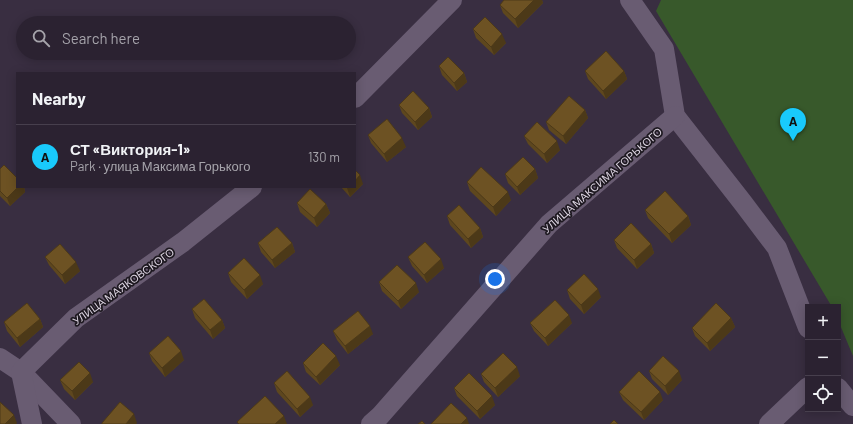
<!DOCTYPE html>
<meta charset="utf-8">
<style>
:root{--surface:#2b2231;--page:#372f3d;--text:#f1f3f6;--muted:#a6a4ab;--line:#473f4d;--accent:#19cafc}
body{margin:0;font-family:Barlow,sans-serif;background:var(--page);color:var(--text)}
.controls{position:absolute;right:12px;bottom:12px;display:grid;overflow:hidden;border-radius:0px;box-shadow:0 2px 10px #0003}
.controls button{width:36px;height:36px;display:grid;place-items:center;padding:0;border:0;border-bottom:1px solid var(--line);background:var(--surface);color:var(--text);font:20px sans-serif}
.you{position:absolute;left:495px;top:279px;width:14px;height:14px;margin:-10px;border:3px solid #fff;border-radius:50%;background:#1a73e8;box-shadow:0 0 0 6px #1a73e833}
.badge{display:grid;place-items:center;width:26px;height:26px;border-radius:50%;background:var(--accent);color:#111;font-size:13px;font-weight:700}
.pin{position:absolute;translate:-50% -33px;filter:drop-shadow(0 1px 2px #0008)}
.pin::after{content:'';position:absolute;top:21px;width:14px;height:12px;background:inherit;clip-path:polygon(0 0,100% 0,50% 100%)}
.list{margin:0;padding:0;list-style:none}
h2{display:flex;justify-content:space-between;align-items:center;height:52px;margin:0;padding:0 16px;font-size:17px}
h2 small{font-size:13px;font-weight:400;color:var(--muted)}
.list li{display:grid;grid-template-columns:26px 1fr auto;gap:12px;align-items:center;box-sizing:border-box;height:64px;padding:0 16px;border-top:1px solid var(--line)}
.list b{display:block;font-size:15px;white-space:nowrap}
.list p{margin:0;font-size:13px;white-space:nowrap;color:var(--muted)}
.list em{font-size:13px;font-style:normal;color:var(--muted)}
.icon{flex:none;width:22px;height:22px;fill:none;stroke:currentColor;stroke-width:2;stroke-linecap:round;stroke-linejoin:round}
.map{position:relative;flex:none;width:853px;height:424px;overflow:hidden}
.search{position:absolute;background:var(--surface);box-shadow:0 2px 10px #0003;left:16px;top:16px;width:340px;height:44px;display:flex;align-items:center;gap:10px;box-sizing:border-box;padding:0 14px;border-radius:22px;color:var(--muted);font-size:15px}
.panel{position:absolute;background:var(--surface);box-shadow:0 2px 10px #0003;left:16px;top:72px;width:340px;height:116px;border-radius:0px}
.map>svg:first-child{display:block}
.green{fill:#38592b}
.lines{fill:none;stroke-linecap:round;stroke-linejoin:round}
.street{stroke:#695c72;stroke-width:20}
.wall{fill:#5e471e}
.shaded-wall{fill:#4c3918}
.building{fill:#6d5223;stroke:#4c3918}
.labels{text-anchor:middle;dominant-baseline:central;stroke-width:3.5;stroke-linejoin:round;paint-order:stroke}
.street-label{font-size:11px;fill:#dcd4e1;stroke:#1e1921}
</style>
<div class="map">
<svg width="853" height="424" viewBox="0 0 853 424">
<rect width="100%" height="100%" fill="#392e41"/>
<polygon class="green" points="661,0 853,0 853,356 838,320 838,307 832,307 656,11"/>
<g class="lines">
<g class="street">
<polyline points="630,0 664,49 675,116 743,203 777,248 808,328"/>
<polyline points="355,98 452,0"/>
<polyline points="0,358 21,372 71,424"/>
<polyline points="838,388 853,406"/>
<polyline points="32,424 21,372 76,318 183,242 252,187"/>
<polyline points="371,424 380,416 549,224 675,116"/>
<polyline points="769,424 808,387"/>
</g>
</g>
<g class="wall">
<polygon points="504,0 542,0 543,3 518,28 503,13 500,5"/>
<polygon points="473,29 506,43 494,55 476,38"/>
<polygon points="439,66 464,73 467,82 457,91 442,75"/>
<polygon points="585,71 624,71 627,79 606,99 588,79"/>
<polygon points="399,105 429,108 432,117 418,130 402,113"/>
<polygon points="585,110 588,118 566,144 549,130 546,122"/>
<polygon points="368,135 406,147 387,162 371,143"/>
<polygon points="524,136 560,150 547,163 528,144"/>
<polygon points="0,169 17,187 24,187 25,192 10,206 0,196"/>
<polygon points="535,169 538,178 520,195 508,183 505,174"/>
<polygon points="467,182 511,200 496,216 470,191"/>
<polygon points="363,184 350,197 341,187 355,187"/>
<polygon points="297,203 326,204 330,213 317,227 300,212"/>
<polygon points="645,210 688,216 691,225 672,243 648,218"/>
<polygon points="447,216 480,228 483,237 471,248 450,225"/>
<polygon points="614,240 651,244 654,253 637,269 617,248"/>
<polygon points="258,243 292,243 295,252 275,268 261,252"/>
<polygon points="45,257 80,271 65,284 49,265"/>
<polygon points="408,257 444,268 427,283 412,266"/>
<polygon points="228,273 263,284 247,299 231,282"/>
<polygon points="379,282 419,292 401,309 382,291"/>
<polygon points="567,290 601,297 584,314 570,299"/>
<polygon points="192,309 222,320 225,328 213,339 195,318"/>
<polygon points="731,318 735,327 710,351 695,336 692,328"/>
<polygon points="40,319 43,327 20,347 7,331 4,322"/>
<polygon points="530,323 572,323 548,346 534,331"/>
<polygon points="333,331 373,334 348,354 337,340"/>
<polygon points="149,353 184,360 165,377 152,361"/>
<polygon points="303,363 340,365 320,385 306,372"/>
<polygon points="649,371 682,380 668,395 652,379"/>
<polygon points="481,374 520,376 498,397 484,382"/>
<polygon points="60,380 93,382 75,400 64,389"/>
<polygon points="274,383 313,405 300,417 277,392"/>
<polygon points="454,388 495,405 480,419 457,396"/>
<polygon points="619,392 663,400 644,420 623,400"/>
</g>
<g class="shaded-wall">
<polygon points="534,0 542,0 543,3 518,28 515,19"/>
<polygon points="502,34 506,43 494,55 491,47"/>
<polygon points="624,71 627,79 606,99 603,91"/>
<polygon points="464,73 467,82 457,91 454,83"/>
<polygon points="429,108 432,117 418,130 415,122"/>
<polygon points="585,110 588,118 566,144 563,136"/>
<polygon points="402,138 406,147 387,162 384,154"/>
<polygon points="557,141 560,150 547,163 544,154"/>
<polygon points="535,169 538,178 520,195 517,187"/>
<polygon points="360,175 363,184 350,197 347,188 348,187 355,187 355,181"/>
<polygon points="18,187 24,187 25,192 10,206 7,198"/>
<polygon points="508,192 511,200 496,216 493,207"/>
<polygon points="326,204 330,213 317,227 314,218"/>
<polygon points="688,216 691,225 672,243 669,234"/>
<polygon points="480,228 483,237 471,248 468,239"/>
<polygon points="292,243 295,252 275,268 272,260"/>
<polygon points="651,244 654,253 637,269 634,260"/>
<polygon points="441,259 444,268 427,283 424,275"/>
<polygon points="76,262 80,271 65,284 62,275"/>
<polygon points="260,275 263,284 247,299 244,290"/>
<polygon points="416,283 419,292 401,309 398,301"/>
<polygon points="598,289 601,297 584,314 581,305"/>
<polygon points="569,315 572,323 548,346 545,338"/>
<polygon points="731,318 735,327 710,351 707,343"/>
<polygon points="40,319 43,327 20,347 17,338"/>
<polygon points="222,320 225,328 213,339 210,330"/>
<polygon points="370,326 373,334 348,354 345,346"/>
<polygon points="181,351 184,360 165,377 162,368"/>
<polygon points="336,356 340,365 320,385 316,377"/>
<polygon points="517,367 520,376 498,397 495,388"/>
<polygon points="679,371 682,380 668,395 665,386"/>
<polygon points="90,373 93,382 75,400 72,391"/>
<polygon points="660,392 663,400 644,420 641,412"/>
<polygon points="492,396 495,405 480,419 477,411"/>
<polygon points="310,397 313,405 300,417 297,409"/>
<polygon points="134,414 137,423 136,424 126,424"/>
<polygon points="14,415 17,423 16,424 5,424"/>
<polygon points="284,416 287,424 275,424"/>
<polygon points="467,418 469,424 461,424"/>
</g>
<g class="building">
<polygon points="504,0 534,0 515,19 500,5"/>
<polygon points="485,17 502,34 491,47 473,29"/>
<polygon points="606,51 624,71 603,91 585,71"/>
<polygon points="448,57 464,73 454,83 439,66"/>
<polygon points="413,91 429,108 415,122 399,105"/>
<polygon points="569,96 585,110 563,136 546,122"/>
<polygon points="387,119 402,138 384,154 368,135"/>
<polygon points="537,122 557,141 544,154 524,136"/>
<polygon points="523,157 535,169 517,187 505,174"/>
<polygon points="4,165 17,178 17,187 18,187 7,198 0,191 0,169"/>
<polygon points="481,167 508,192 493,207 467,182"/>
<polygon points="355,170 360,175 355,181"/>
<polygon points="310,189 326,204 314,218 297,203"/>
<polygon points="665,191 688,216 669,234 645,210"/>
<polygon points="459,205 480,228 468,239 447,216"/>
<polygon points="631,223 651,244 634,260 614,240"/>
<polygon points="277,227 292,243 272,260 258,243"/>
<polygon points="425,242 441,259 424,275 408,257"/>
<polygon points="60,244 76,262 62,275 45,257"/>
<polygon points="244,258 260,275 244,290 228,273"/>
<polygon points="397,265 416,283 398,301 379,282"/>
<polygon points="584,274 598,289 581,305 567,290"/>
<polygon points="204,299 222,320 210,330 192,309"/>
<polygon points="555,300 569,315 545,338 530,323"/>
<polygon points="27,303 40,319 17,338 4,322"/>
<polygon points="716,303 731,318 707,343 692,328"/>
<polygon points="358,311 370,326 345,346 333,331"/>
<polygon points="168,336 181,351 162,368 149,353"/>
<polygon points="323,343 336,356 316,377 303,363"/>
<polygon points="503,353 517,367 495,388 481,374"/>
<polygon points="663,356 679,371 665,386 649,371"/>
<polygon points="79,362 90,373 72,391 60,380"/>
<polygon points="287,371 310,397 297,409 274,383"/>
<polygon points="639,371 660,392 641,412 619,392"/>
<polygon points="469,373 492,396 477,411 454,388"/>
<polygon points="265,396 284,416 275,424 239,424 237,422"/>
<polygon points="0,402 14,415 5,424 0,424"/>
<polygon points="120,402 134,414 126,424 102,424 102,423"/>
<polygon points="451,403 467,418 461,424 431,424"/>
<polygon points="614,420 618,424 610,424"/>
<polygon points="422,421 425,424 418,424"/>
</g>
<g class="labels">
<g class="street-label">
<text transform="translate(602 180) rotate(-41)">УЛИЦА МАКСИМА ГОРЬКОГО</text>
<text transform="translate(123 286) rotate(-36)">УЛИЦА МАЯКОВСКОГО</text>
</g>
</g>
</svg>
<div class="controls">
<button>+</button>
<button>−</button>
<button><svg class="icon" aria-label="locate" viewBox="0 0 24 24"><circle cx="12" cy="12" r="6"/><path d="M12 2v4M12 18v4M2 12h4M18 12h4"/></svg></button>
</div>
<div class="you"></div>
<div class="pin badge" style="left:793px;top:141px">A</div>
<div class="search"><svg class="icon" aria-label="search" viewBox="0 0 24 24"><circle cx="10" cy="10" r="6"/><path d="M15 15l6 6"/></svg>Search here</div>
<section class="panel">
<h2>Nearby<small></small></h2>
<ul class="list">
<li><span class="badge">A</span><div><b>СТ «Виктория-1»</b><p>Park · улица Максима Горького</p></div><em>130 m</em></li>
</ul>
</section>
</div>
